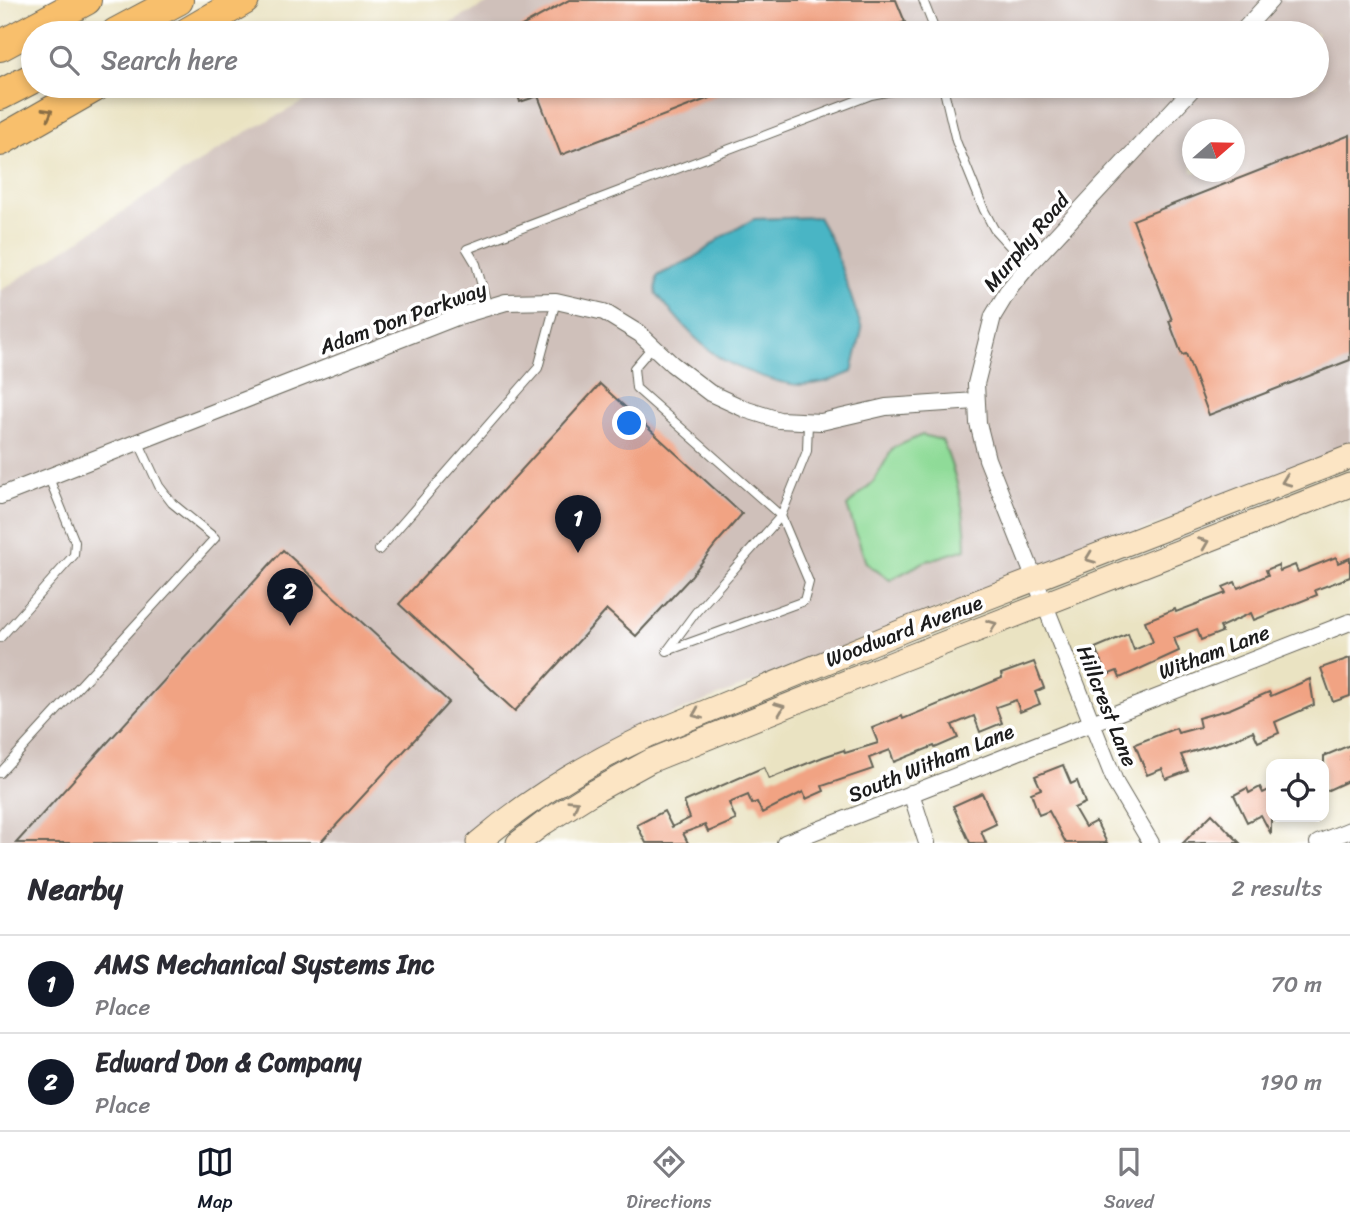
<!DOCTYPE html>
<style>
:root{--surface:#fff;--page:#f2f2f3;--text:#2b2b33;--muted:#7c7c81;--line:#e1e1e2;--accent:#111827}
body{margin:0;font-family:Sriracha,sans-serif;background:var(--page);color:var(--text)}
.controls{position:absolute;right:21px;bottom:21px;display:grid;overflow:hidden;border-radius:14px;box-shadow:0 4px 10px #0003}
.controls button{width:63px;height:63px;display:grid;place-items:center;padding:0;border:0;border-bottom:2px solid var(--line);background:var(--surface);color:var(--text);font:35px sans-serif}
.compass{position:absolute;left:1182px;top:119px;width:63px;height:63px;border-radius:50%;background:var(--surface);box-shadow:0 4px 10px #0003;rotate:70deg}
.you{position:absolute;left:630px;top:424px;width:24px;height:24px;margin:-18px;border:5px solid #fff;border-radius:50%;background:#1a73e8;box-shadow:0 0 0 10px #1a73e833}
.badge{display:grid;place-items:center;width:46px;height:46px;border-radius:50%;background:var(--accent);color:#fff;font-size:23px;font-weight:700}
.pin{position:absolute;translate:-50% -58px;filter:drop-shadow(0 2px 4px #0008)}
.pin::after{content:'';position:absolute;top:37px;width:24px;height:21px;background:inherit;clip-path:polygon(0 0,100% 0,50% 100%)}
.list{margin:0;padding:0;list-style:none}
h2{display:flex;justify-content:space-between;align-items:center;height:91px;margin:0;padding:0 28px;font-size:30px}
h2 small{font-size:23px;font-weight:400;color:var(--muted)}
.list li{display:grid;grid-template-columns:46px 1fr auto;gap:21px;align-items:center;box-sizing:border-box;height:98px;padding:0 28px;border-top:2px solid var(--line)}
.list b{display:block;font-size:26px;white-space:nowrap}
.list p{margin:0;font-size:23px;white-space:nowrap;color:var(--muted)}
.list em{font-size:23px;font-style:normal;color:var(--muted)}
.icon{flex:none;width:38px;height:38px;fill:none;stroke:currentColor;stroke-width:2;stroke-linecap:round;stroke-linejoin:round}
.map{position:relative;flex:none;width:1350px;height:843px;overflow:hidden}
.search{position:absolute;background:var(--surface);box-shadow:0 4px 10px #0003;left:21px;right:21px;top:21px;height:77px;display:flex;align-items:center;gap:18px;box-sizing:border-box;padding:0 24px;border-radius:38px;color:var(--muted);font-size:26px}
.sheet{height:287px;background:var(--surface)}
nav{display:flex;justify-content:space-around;align-items:center;box-sizing:border-box;height:98px;border-top:2px solid var(--line);background:var(--surface);font-size:19px;color:var(--muted)}
nav a{display:grid;justify-items:center;gap:4px}
nav .on{color:var(--accent)}
.map>svg:first-child{display:block}
.industrial{fill:#cfc0ba;fill-rule:evenodd}
.green{fill:#8fdb98;stroke:#567c5a;stroke-width:2}
.water{fill:#49b5c5;stroke:#326870;stroke-width:2}
.building{fill:#f1a383}
.lines{fill:none;stroke-linecap:round;stroke-linejoin:round}
.lane-casing{stroke:#646256;stroke-width:10}
.street-casing{stroke:#646256;stroke-width:18}
.secondary-casing{stroke:#646256;stroke-width:25}
.highway-casing{stroke:#646256;stroke-width:32}
.lane{stroke:#fff;stroke-width:8}
.street{stroke:#fff;stroke-width:16}
.secondary{stroke:#fce5c4;stroke-width:23}
.highway{stroke:#f8bf6c;stroke-width:30}
.oneway{stroke:#8a6e44}
.oneway2{stroke:#978b78}
.labels{text-anchor:middle;dominant-baseline:central;stroke-width:7;stroke-linejoin:round;paint-order:stroke}
.street-label{font-size:21px;fill:#1c1c1c;stroke:#fff}
</style>
<div class="map">
<svg width="1350" height="843" viewBox="0 0 1350 843">
<rect width="100%" height="100%" fill="#fff"/>
<filter id="ink" filterUnits="userSpaceOnUse"><feTurbulence type="fractalNoise" baseFrequency=".0143" numOctaves="2"/><feDisplacementMap in="SourceGraphic" scale="14" xChannelSelector="R" yChannelSelector="G"/><feConvolveMatrix kernelMatrix="1 2 1 2 8 2 1 2 1" color-interpolation-filters="sRGB"/></filter>
<filter id="wash" filterUnits="userSpaceOnUse"><feTurbulence type="fractalNoise" baseFrequency=".00686" numOctaves="4" result="noise"/><feDisplacementMap in="SourceGraphic" scale="28" xChannelSelector="R" yChannelSelector="G"/><feGaussianBlur stdDeviation="1.57" result="paint"/><feColorMatrix in="noise" values="0 0 0 0 0 0 0 0 0 0 0 0 0 0 0 0 0 1.4 0 .05"/><feComposite in="paint" operator="in"/></filter>
<g filter="url(#wash)">
<rect width="100%" height="100%" fill="#eae3c2"/>
<path class="industrial" d="M 494,0 L 1350,0 L 1350,449 L 660,719 L 484,825 L 465,843 L 0,843 L 0,291 L 243,134 L 333,86 L 1317,86 L 1317,33 L 432,33 ZM 1192,130 L 1234,130 L 1234,172 L 1192,172 Z"/>
<path class="green" d="M 922,435 L 942,440 C 957,476 966,510 966,549 L 924,562 L 890,580 L 866,563 L 847,506 L 874,481 L 893,448 Z"/>
<path class="water" d="M 818,217 L 833,244 L 862,329 L 852,372 C 835,380 818,385 799,385 C 778,384 734,368 717,356 C 693,339 674,315 656,293 L 657,276 L 694,258 L 722,237 L 754,219 Z"/>
<g id="blocks">
<g class="building">
<polygon points="569,0 896,0 905,22 875,33 509,33"/>
<polygon points="515,86 738,86 738,87 561,155 538,96 520,102"/>
<polygon points="1350,135 1350,360 1209,415 1186,354 1182,355 1169,321 1172,320 1133,220"/>
<polygon points="600,384 742,514 716,544 688,580 636,636 607,610 515,711 399,604"/>
<polygon points="283,550 449,702 320,843 16,843"/>
<polygon points="1336,557 1338,563 1350,558 1350,577 1315,590 1317,595 1254,620 1251,613 1220,627 1222,632 1201,640 1197,629 1174,638 1179,651 1120,678 1117,671 1107,675 1095,648 1128,634 1134,650 1153,642 1145,621 1175,609 1176,612 1226,593 1223,587 1235,582 1238,588 1268,575 1266,570 1278,565 1280,571 1295,565 1298,572"/>
<polygon points="1350,658 1350,696 1333,702 1321,668"/>
<polygon points="1034,662 1044,688 1035,692 1040,704 1020,712 1016,700 996,707 1002,723 980,732 974,716 952,725 958,738 935,748 934,746 894,762 890,750 869,758 873,769 822,786 824,791 806,799 803,792 762,813 757,802 752,804 748,795 729,803 736,820 708,832 705,825 683,833 688,843 646,843 637,825 664,811 672,827 690,818 684,802 764,767 769,779 823,757 844,750 845,753 878,743 872,728 902,716 903,719 1002,678 1001,674"/>
<polygon points="1310,679 1314,705 1275,722 1279,733 1258,742 1253,731 1231,740 1181,755 1188,771 1166,779 1162,769 1147,775 1135,744 1176,728 1178,733 1200,727 1198,718 1230,709 1269,692 1271,696"/>
<polygon points="1350,745 1350,780 1324,792 1324,756"/>
<polygon points="1063,765 1071,784 1077,781 1085,803 1074,808 1085,827 1096,821 1107,843 1066,843 1049,811 1039,815 1031,793 1041,789 1035,776"/>
<polygon points="1260,787 1263,793 1271,789 1271,834 1261,815 1247,822 1234,795 1247,788 1249,793"/>
<polygon points="982,793 996,824 981,831 986,843 970,843 953,806"/>
<polygon points="1212,814 1240,843 1183,843"/>
</g>
</g>
</g>
<g filter="url(#ink)">
<use href="#blocks" fill-opacity="0" stroke="#646256" stroke-width="2"/>
<g class="lines">
<g class="lane-casing">
<g id="lane">
<polyline points="923,0 936,33"/>
<polyline points="943,86 956,141 984,210 994,229 1028,266"/>
<polyline points="488,308 476,264 467,249 871,95 917,86"/>
<polyline points="653,346 634,368 636,388 781,516 696,612 667,651 804,601 809,582 781,516 807,451 808,422"/>
<polyline points="379,550 538,368 556,301"/>
<polyline points="0,638 74,555 75,542 49,478"/>
<polyline points="0,773 215,538 172,503 159,486 139,443"/>
</g>
</g>
<g class="street-casing">
<g id="street">
<polyline points="1241,33 1271,0"/>
<polyline points="0,496 459,316 506,302 556,301 604,312 640,334 672,364 710,393 747,410 779,420 821,422 886,407 976,401"/>
<polyline points="911,793 927,843"/>
<polyline points="785,843 1350,622"/>
<polyline points="1151,843 1116,784 987,459 978,423 976,384 993,316 1010,288 1028,266 1195,86"/>
<polyline points="1318,843 1350,830"/>
</g>
</g>
<g class="secondary-casing">
<g id="secondary">
<path d="M 478,843 C 530,798 587,764 649,735 L 907,629 L 1350,457"/>
<polyline points="518,843 544,823 590,794 650,761 903,659 1350,485"/>
</g>
</g>
<g class="highway-casing">
<g id="highway">
<polyline points="116,33 178,0"/>
<polyline points="187,33 244,0"/>
<polyline points="0,46 86,0"/>
<polyline points="0,95 33,78"/>
<polyline points="0,141 96,86"/>
</g>
</g>
<use href="#lane" class="lane"/>
<use href="#street" class="street"/>
<use href="#secondary" class="secondary"/>
<use href="#highway" class="highway"/>
</g>
<defs><path id="oneway-chevron" d="M-2-3.5L2.5 0L-2 3.5" fill="none" stroke-width="1.6" stroke-linecap="round" stroke-linejoin="round" transform="scale(1.75)"/></defs>
<use class="oneway" href="#oneway-chevron" transform="translate(48 113) rotate(-29)"/>
<g class="oneway2">
<use href="#oneway-chevron" transform="translate(1286 481) rotate(159)"/>
<use href="#oneway-chevron" transform="translate(1204 543) rotate(-22)"/>
<use href="#oneway-chevron" transform="translate(1090 558) rotate(159)"/>
<use href="#oneway-chevron" transform="translate(992 625) rotate(-21)"/>
<use href="#oneway-chevron" transform="translate(780 708) rotate(-22)"/>
<use href="#oneway-chevron" transform="translate(697 714) rotate(157)"/>
<use href="#oneway-chevron" transform="translate(574 804) rotate(-32)"/>
</g>
</g>
<g class="labels">
<g class="street-label">
<text transform="translate(1026 242) rotate(-50)">Murphy Road</text>
<text transform="translate(403 318) rotate(-20)">Adam Don Parkway</text>
<text transform="translate(904 631) rotate(-21)">Woodward Avenue</text>
<text transform="translate(1214 652) rotate(-21)">Witham Lane</text>
<text transform="translate(1107 706) rotate(68)">Hillcrest Lane</text>
<text transform="translate(931 763) rotate(-22)">South Witham Lane</text>
</g>
</g>
</svg>
<div class="controls">
<button><svg class="icon" aria-label="locate" viewBox="0 0 24 24"><circle cx="12" cy="12" r="6"/><path d="M12 2v4M12 18v4M2 12h4M18 12h4"/></svg></button>
</div>
<svg class="compass" viewBox="-18 -18 36 36"><path d="M0-13l5 13h-10z" fill="#e53935"/><path d="M0 13l5-13h-10z" fill="#7c7c81"/></svg>
<div class="you"></div>
<div class="pin badge" style="left:578px;top:553px">1</div>
<div class="pin badge" style="left:290px;top:626px">2</div>
<div class="search"><svg class="icon" aria-label="search" viewBox="0 0 24 24"><circle cx="10" cy="10" r="6"/><path d="M15 15l6 6"/></svg>Search here</div>
</div>
<section class="sheet">
<h2>Nearby<small>2 results</small></h2>
<ul class="list">
<li><span class="badge">1</span><div><b>AMS Mechanical Systems Inc</b><p>Place</p></div><em>70 m</em></li>
<li><span class="badge">2</span><div><b>Edward Don &amp; Company</b><p>Place</p></div><em>190 m</em></li>
</ul>
</section>
<nav>
<a class="on"><svg class="icon" aria-label="map" viewBox="0 0 24 24"><path d="M3 6l6-2 6 2 6-2v14l-6 2-6-2-6 2zM9 4v14M15 6v14"/></svg>Map</a>
<a><svg class="icon" aria-label="directions" viewBox="0 0 24 24"><path d="M12 3l9 9-9 9-9-9zM9 14v-3h6M13 9l2 2-2 2"/></svg>Directions</a>
<a><svg class="icon" aria-label="saved" viewBox="0 0 24 24"><path d="M7 4h10v16l-5-4-5 4z"/></svg>Saved</a>
</nav>
